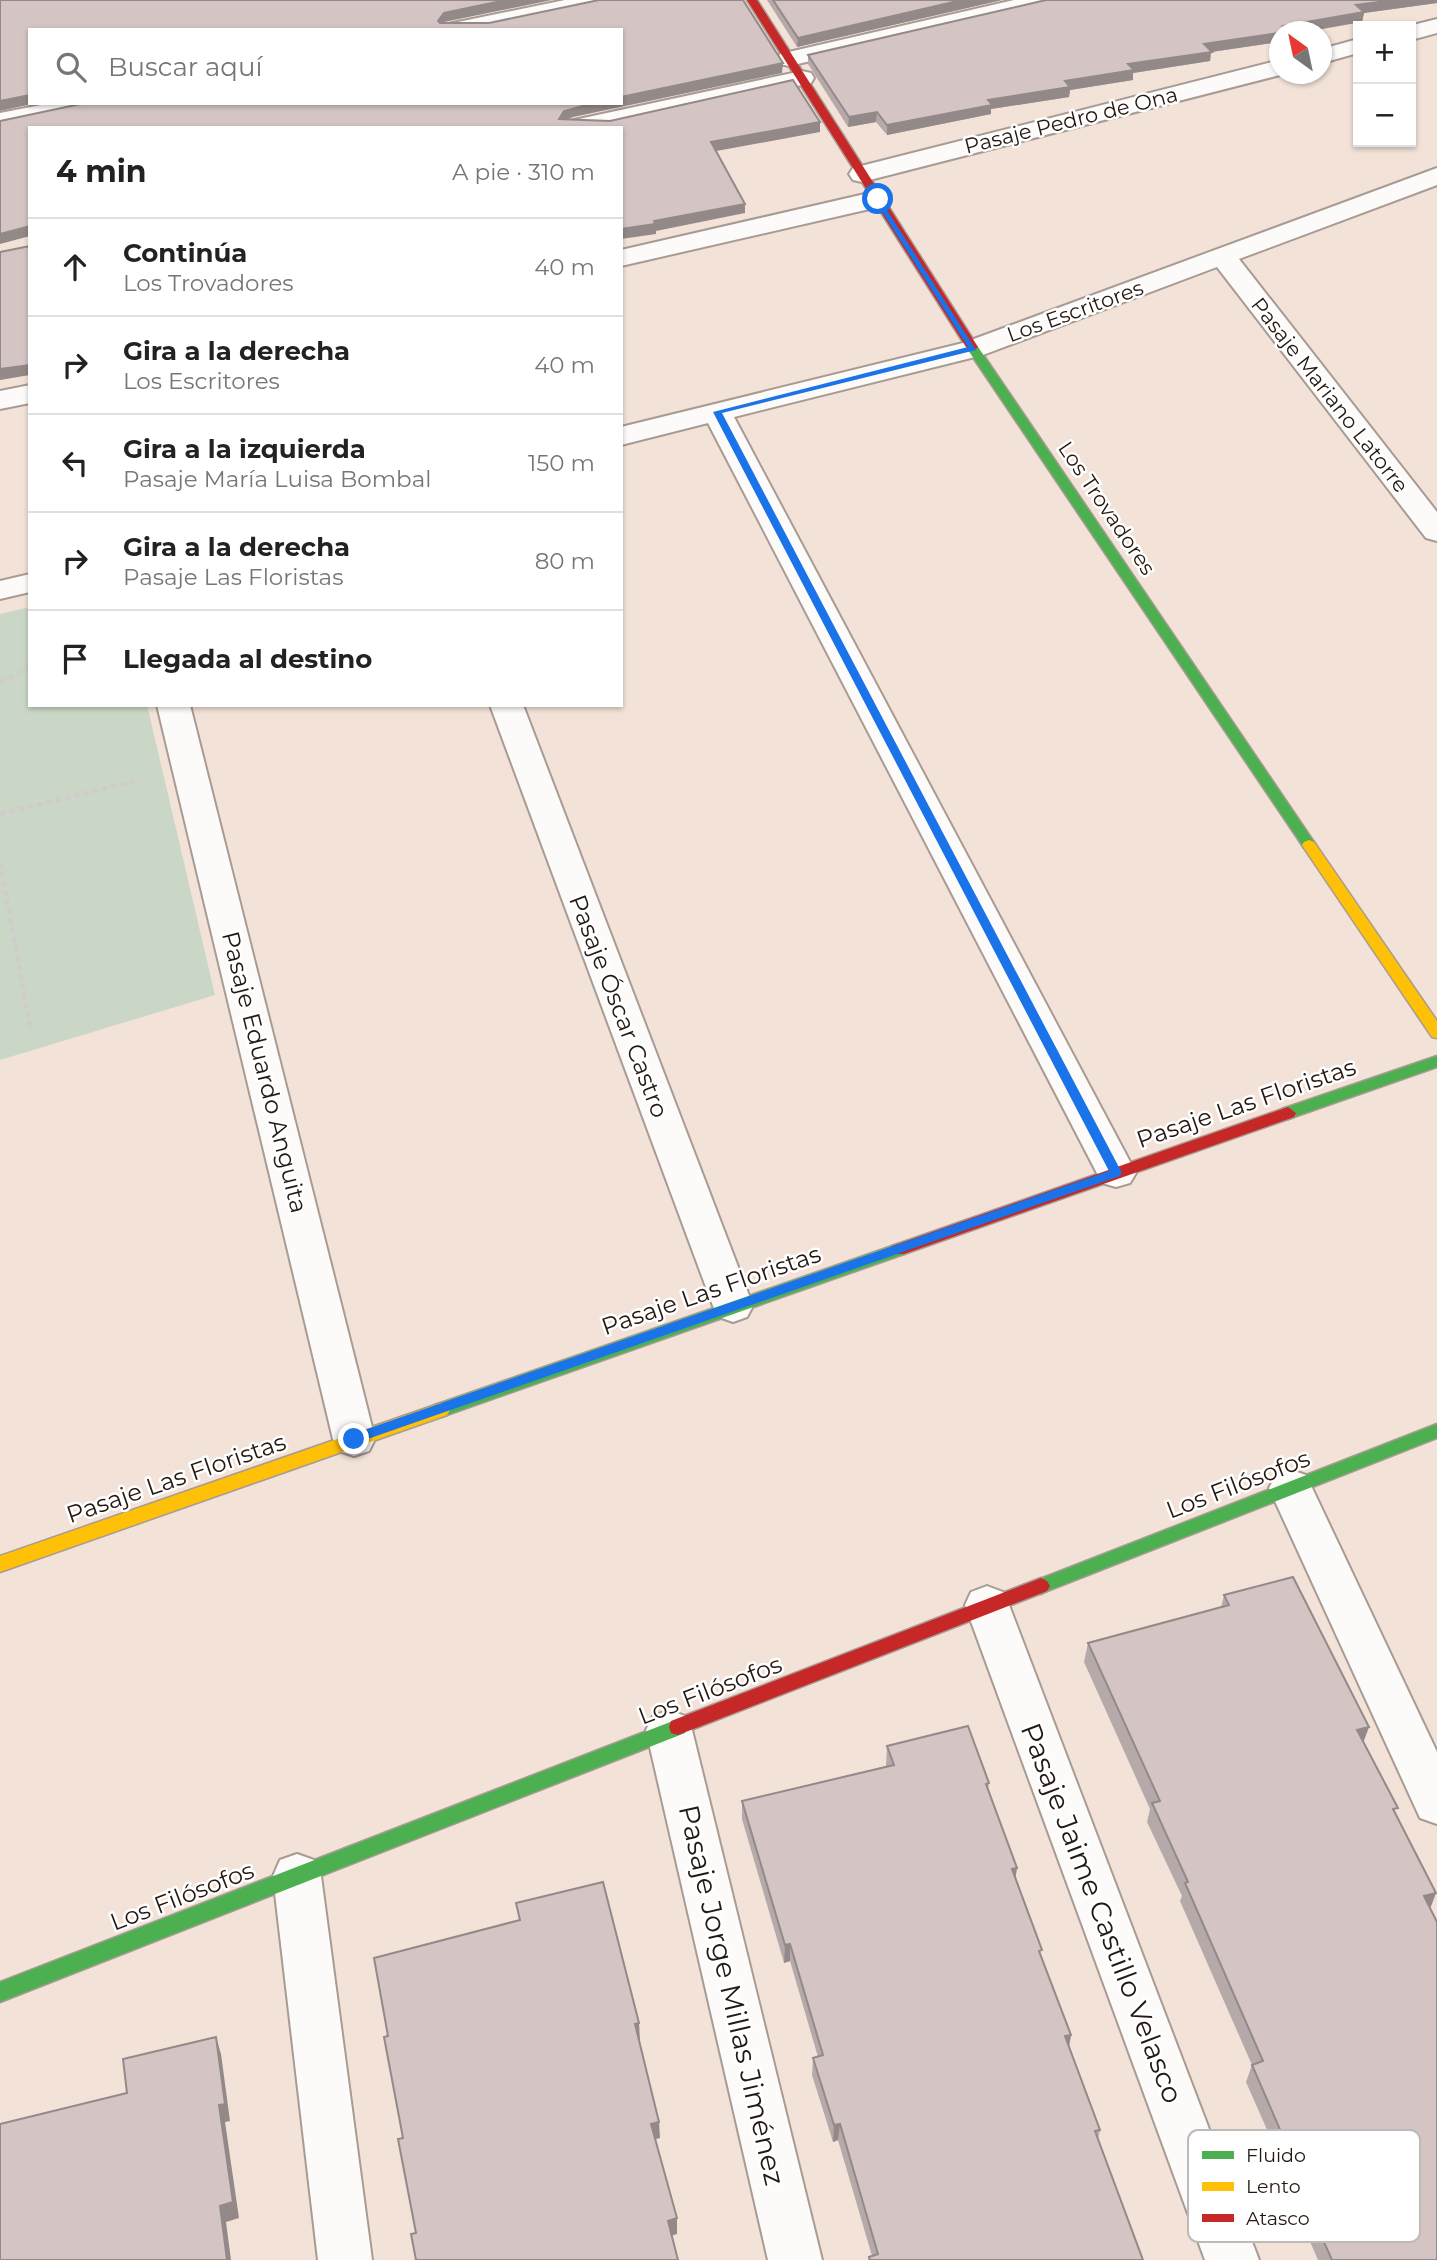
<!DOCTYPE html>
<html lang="es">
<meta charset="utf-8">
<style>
:root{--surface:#fff;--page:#f2f2f2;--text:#222;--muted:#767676;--line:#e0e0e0}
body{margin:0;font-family:Montserrat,sans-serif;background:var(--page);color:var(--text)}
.controls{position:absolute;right:21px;top:21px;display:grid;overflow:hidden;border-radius:0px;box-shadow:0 2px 5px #0004}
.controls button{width:63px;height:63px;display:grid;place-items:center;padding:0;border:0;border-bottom:2px solid var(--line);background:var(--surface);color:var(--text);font:35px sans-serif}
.compass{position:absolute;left:1269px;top:21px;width:63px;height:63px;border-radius:50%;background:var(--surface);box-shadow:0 2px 5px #0004;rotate:327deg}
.stop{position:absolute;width:21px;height:21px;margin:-16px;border:5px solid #1a73e8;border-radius:50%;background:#fff}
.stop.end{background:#1a73e8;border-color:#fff;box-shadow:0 2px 7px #0008}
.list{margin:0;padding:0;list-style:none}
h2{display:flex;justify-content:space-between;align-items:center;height:91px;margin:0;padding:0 28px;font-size:30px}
h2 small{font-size:23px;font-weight:400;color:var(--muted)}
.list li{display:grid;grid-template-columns:46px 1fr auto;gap:21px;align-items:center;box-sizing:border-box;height:98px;padding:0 28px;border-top:2px solid var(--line)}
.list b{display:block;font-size:26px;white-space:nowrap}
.list p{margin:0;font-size:23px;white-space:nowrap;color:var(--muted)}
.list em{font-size:23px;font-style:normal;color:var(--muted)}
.icon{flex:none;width:38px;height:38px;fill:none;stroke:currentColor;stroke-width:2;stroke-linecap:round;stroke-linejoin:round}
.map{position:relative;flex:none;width:1437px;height:2260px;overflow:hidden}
.search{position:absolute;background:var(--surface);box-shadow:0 2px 5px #0004;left:28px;top:28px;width:595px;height:77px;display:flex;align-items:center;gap:18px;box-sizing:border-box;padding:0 24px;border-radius:0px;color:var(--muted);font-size:26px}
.panel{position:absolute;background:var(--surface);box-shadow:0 2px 5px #0004;left:28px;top:126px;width:595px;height:581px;border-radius:0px}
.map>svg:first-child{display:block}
.green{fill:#cad7c6}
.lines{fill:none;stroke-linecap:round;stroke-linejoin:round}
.street-casing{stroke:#a89b93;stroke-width:4}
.fast-casing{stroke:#a89b93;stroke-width:3}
.slow-casing{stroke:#a89b93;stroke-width:3}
.jam-casing{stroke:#a89b93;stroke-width:3}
.path{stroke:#d1ccca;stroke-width:4.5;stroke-dasharray:6 3.5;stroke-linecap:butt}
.street{fill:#fdfbf9;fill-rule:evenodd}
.fast{fill:#4caf50;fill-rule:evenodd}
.slow{fill:#ffc107;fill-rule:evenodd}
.jam{fill:#c62828;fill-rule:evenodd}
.wall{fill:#b6a9a9}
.shaded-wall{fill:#948989}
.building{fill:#d4c4c4;stroke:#948989;stroke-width:2}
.route{fill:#1a73e8}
.labels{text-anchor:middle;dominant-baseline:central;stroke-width:5;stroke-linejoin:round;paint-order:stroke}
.far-street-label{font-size:21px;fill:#251811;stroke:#fff}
.street-label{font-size:24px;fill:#251811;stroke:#fff}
.near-street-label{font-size:28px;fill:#251811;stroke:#fff}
.key{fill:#fff;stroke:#bebab8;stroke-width:2}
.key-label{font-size:19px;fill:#251811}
</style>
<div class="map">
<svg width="1437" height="2260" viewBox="0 0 1437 2260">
<rect width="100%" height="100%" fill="#f2e2d8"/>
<polygon class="green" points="30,607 30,705 147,705 215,995 0,1060 0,614"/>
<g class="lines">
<g class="street-casing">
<g id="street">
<polygon points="565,0 612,0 608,5 600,7 489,30 441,30 445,25 453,23"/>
<polygon points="1014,0 1057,0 1053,5 1045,7 789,66 780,64 777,59 780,54"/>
<polygon points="1437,19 1437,33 1411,40 1411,26 1409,26"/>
<polygon points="1358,39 1358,53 1322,63 1322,49"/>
<polygon points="1280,60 1280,74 1284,74 862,182 853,180 849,174 853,168"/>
<polygon points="802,71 811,73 814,78 811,83 610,128 562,128 565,123 574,120"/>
<polygon points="51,103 101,103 98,108 0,129 0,113"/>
<polygon points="1437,168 1437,185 1239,259 1437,512 1437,541 1426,538 1217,267 983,355 734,417 1136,1173 1130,1183 1116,1187 1102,1183 708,423 621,445 621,427 963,343"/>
<polygon points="878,191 887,193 891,199 887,205 621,266 621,250"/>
<polygon points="30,385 30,403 0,409 0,391"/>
<polygon points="30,574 30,592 0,599 0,581"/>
<polygon points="157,705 190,705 375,1439 369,1451 354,1456 339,1451 333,1439"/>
<polygon points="490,705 523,705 753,1306 747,1317 733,1322 719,1317 713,1306"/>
<polygon points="1291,1470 1306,1475 1437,1752 1437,1824 1420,1818 1269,1488 1276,1475"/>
<polygon points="987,1586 1003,1592 1009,1605 1259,2260 1205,2260 965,1605 971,1592"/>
<polygon points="669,1710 685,1716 692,1730 822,2260 768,2260 646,1730 653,1716"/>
<polygon points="297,1854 314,1860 321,1876 372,2260 318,2260 273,1876 280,1860"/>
</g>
</g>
<g class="fast-casing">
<g id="fast">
<polygon points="972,344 978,347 1314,842 1316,845 1314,848 1304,848 966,347"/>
<polygon points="1437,1056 1437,1067 1288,1119 1280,1113 1282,1109"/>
<polygon points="898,1244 904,1246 906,1250 904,1254 441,1417 435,1415 432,1410 435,1405"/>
<polygon points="1437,1424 1437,1438 1047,1591 1041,1594 1035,1591 1032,1586 1035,1581"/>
<polygon points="678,1719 685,1721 687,1727 685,1733 0,2002 0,1982"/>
</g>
</g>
<g class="slow-casing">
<g id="slow">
<polygon points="1309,840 1314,842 1437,1021 1437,1038 1432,1037 1304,848 1302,845 1304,842"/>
<polygon points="441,1403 447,1405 450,1410 447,1415 0,1572 0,1556"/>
</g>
</g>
<g class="jam-casing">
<g id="jam">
<polygon points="747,0 757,0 978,347 976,349 966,347"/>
<polygon points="1288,1107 1296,1113 1294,1117 904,1254 892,1254 890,1250 892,1246"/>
<polygon points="1041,1578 1047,1581 1050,1586 1047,1591 678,1735 671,1733 669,1727 671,1721"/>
</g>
</g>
<g class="path">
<polyline points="0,682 30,668"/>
<polyline points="0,814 139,780"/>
<polyline points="0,862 31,1031"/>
</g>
<use href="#street" class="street"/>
<use href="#fast" class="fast"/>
<use href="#slow" class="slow"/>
<use href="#jam" class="jam"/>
</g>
<g class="wall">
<polygon points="767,0 1002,0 797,47"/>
<polygon points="1437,0 1437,3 1364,13 1362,22 1279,32 1279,42 1211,52 1210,61 1133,73 1133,80 1070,90 1069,97 991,109 991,114 887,135 876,122 848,127 808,64 808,55"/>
<polygon points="1224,1595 1363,1742 1395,1815 1436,1893 1430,1909 1437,2260 1318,2260 1284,2182 1287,2175 1246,2082 1252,2065 1180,1901 1182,1896 1147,1822 1150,1809 1084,1662 1088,1643 1221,1608"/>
<polygon points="887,1746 989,1783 988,1790 1017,1868 1015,1878 1041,1955 1071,2035 1069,2046 1100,2130 1098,2139 1143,2260 868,2260 869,2257 872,2256 838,2140 833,2142 812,2075 813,2058 818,2057 790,1961 784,1963 742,1819 742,1801 886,1766"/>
</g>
<g class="shaded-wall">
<polygon points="506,0 552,0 444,22 438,30 438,21 444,13"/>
<polygon points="962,0 1002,0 797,47 798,38"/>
<polygon points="1395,0 1437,0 1437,3 1364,13 1362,22 1305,32 1282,32 1283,26 1356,5"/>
<polygon points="1279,33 1279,42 1211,52 1210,61 1133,73 1133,80 1070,90 1069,97 991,109 991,114 887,135 887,125 1065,81 1204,44"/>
<polygon points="783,63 782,73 573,117 564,121 559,119 564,111 573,108 594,103 621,103 621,97"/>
<polygon points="30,95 30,103 37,103 0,111 0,101"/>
<polygon points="877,112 876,122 848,127 849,117"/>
<polygon points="820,122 820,132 711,152 711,142"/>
<polygon points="745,204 745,213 656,231 656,234 621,239 621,229 654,221"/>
<polygon points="30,226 30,236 0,244 0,234"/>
<polygon points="30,365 30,375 0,380 0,369"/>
<polygon points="1369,1727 1362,1746 1357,1730"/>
<polygon points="1017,1868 1014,1886 1012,1869"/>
<polygon points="1436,1893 1429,1911 1424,1896"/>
<polygon points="790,1944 790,1961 784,1963 785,1945"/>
<polygon points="639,2023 640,2040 635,2042 635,2024"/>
<polygon points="1071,2035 1068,2052 1065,2036"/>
<polygon points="216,2037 221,2054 230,2121 225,2122 239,2218 226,2222 231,2260 227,2260 220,2206 219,2105"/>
<polygon points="659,2122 660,2138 652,2140 651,2124"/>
<polygon points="840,2124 838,2140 833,2142 834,2125"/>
<polygon points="677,2218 677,2234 668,2237 668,2221"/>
</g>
<g class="building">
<polygon points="0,0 506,0 444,13 438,21 440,23 489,23 599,0 743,0 783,63 621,97 621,30 30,30 30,95 0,101"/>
<polygon points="773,0 962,0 798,38"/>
<polygon points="1046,0 1395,0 1356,5 1364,12 1283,26 1289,31 1279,32 1279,33 1204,44 1212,52 1128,64 1134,70 1065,81 1070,87 988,100 992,105 887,125 877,112 849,117 808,55"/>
<polygon points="793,80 820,122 711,142 745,204 654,221 655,224 621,229 621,128 30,128 30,231 30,226 0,234 0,121 85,103 594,103 564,111 559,119 610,121"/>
<polygon points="30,246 30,365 0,369 0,252"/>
<polygon points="1293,1577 1369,1727 1357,1730 1398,1808 1393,1809 1436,1893 1424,1896 1437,1922 1437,2260 1332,2260 1290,2166 1295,2164 1252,2065 1263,2061 1185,1883 1188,1882 1152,1803 1160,1801 1088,1643 1229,1605 1224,1595"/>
<polygon points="968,1726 989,1783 986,1784 1017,1868 1012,1869 1042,1950 1039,1951 1071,2035 1065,2036 1100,2130 1095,2131 1143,2260 870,2260 869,2257 878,2254 840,2124 834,2125 813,2058 823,2055 790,1944 785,1945 742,1801 894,1765 887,1746"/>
<polygon points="603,1882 639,2023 635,2024 659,2122 651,2124 677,2218 668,2221 678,2260 416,2260 411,2234 416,2233 398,2139 403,2138 384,2037 388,2036 374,1958 520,1920 516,1903"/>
<polygon points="216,2037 225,2104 219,2105 233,2202 220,2206 227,2260 0,2260 0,2124 127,2093 123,2059"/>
</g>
<polygon class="route" points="878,196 976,350 722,413 1122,1173 1120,1176 359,1442 350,1442 350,1435 1109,1171 713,412 968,347 874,199"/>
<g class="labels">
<g class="far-street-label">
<text transform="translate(1071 120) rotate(-14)">Pasaje Pedro de Ona</text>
<text transform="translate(1075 311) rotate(-20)">Los Escritores</text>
<text transform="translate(1330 395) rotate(52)">Pasaje Mariano Latorre</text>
<text transform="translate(1107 508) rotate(56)">Los Trovadores</text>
</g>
<g class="street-label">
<text transform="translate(619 1006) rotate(69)">Pasaje Óscar Castro</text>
<text transform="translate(265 1072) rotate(76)">Pasaje Eduardo Anguita</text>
<text transform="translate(1246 1103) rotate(-19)">Pasaje Las Floristas</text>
<text transform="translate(711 1290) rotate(-19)">Pasaje Las Floristas</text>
<text transform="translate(176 1478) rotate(-19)">Pasaje Las Floristas</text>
<text transform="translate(1238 1484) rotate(-21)">Los Filósofos</text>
<text transform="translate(710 1690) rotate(-21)">Los Filósofos</text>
<text transform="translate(182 1896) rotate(-21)">Los Filósofos</text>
</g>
<g class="near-street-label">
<text transform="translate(1102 1913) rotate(69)">Pasaje Jaime Castillo Velasco</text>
<text transform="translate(732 1995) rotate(77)">Pasaje Jorge Millas Jiménez</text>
</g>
</g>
<rect x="1188" y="2130" width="232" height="112" rx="10" class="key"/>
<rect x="1202" y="2151" width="32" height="8" fill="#4caf50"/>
<rect x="1202" y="2182" width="32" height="9" fill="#ffc107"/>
<rect x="1202" y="2214" width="32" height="8" fill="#c62828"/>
<g class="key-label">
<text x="1246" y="2162">Fluido</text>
<text x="1246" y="2193">Lento</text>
<text x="1246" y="2225">Atasco</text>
</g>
</svg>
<div class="controls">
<button>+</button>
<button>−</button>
</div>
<svg class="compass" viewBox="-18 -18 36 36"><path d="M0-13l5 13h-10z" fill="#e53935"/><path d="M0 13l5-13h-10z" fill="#767676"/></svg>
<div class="stop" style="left:878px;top:199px"></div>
<div class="stop end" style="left:354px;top:1439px"></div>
<div class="search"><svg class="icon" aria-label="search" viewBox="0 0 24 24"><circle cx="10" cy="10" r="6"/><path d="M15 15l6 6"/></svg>Buscar aquí</div>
<section class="panel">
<h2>4 min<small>A pie · 310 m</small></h2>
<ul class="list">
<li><svg class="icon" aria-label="ahead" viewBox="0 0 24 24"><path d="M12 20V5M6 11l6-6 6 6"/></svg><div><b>Continúa</b><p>Los Trovadores</p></div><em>40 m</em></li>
<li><svg class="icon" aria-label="right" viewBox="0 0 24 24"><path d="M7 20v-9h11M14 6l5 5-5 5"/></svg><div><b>Gira a la derecha</b><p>Los Escritores</p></div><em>40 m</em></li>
<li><svg class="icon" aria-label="left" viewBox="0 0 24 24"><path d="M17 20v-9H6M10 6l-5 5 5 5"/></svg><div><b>Gira a la izquierda</b><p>Pasaje María Luisa Bombal</p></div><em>150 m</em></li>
<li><svg class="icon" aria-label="right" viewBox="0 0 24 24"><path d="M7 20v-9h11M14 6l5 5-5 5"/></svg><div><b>Gira a la derecha</b><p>Pasaje Las Floristas</p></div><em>80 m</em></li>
<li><svg class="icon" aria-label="arrive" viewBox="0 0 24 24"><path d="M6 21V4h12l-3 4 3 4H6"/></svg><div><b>Llegada al destino</b></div></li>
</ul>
</section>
</div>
